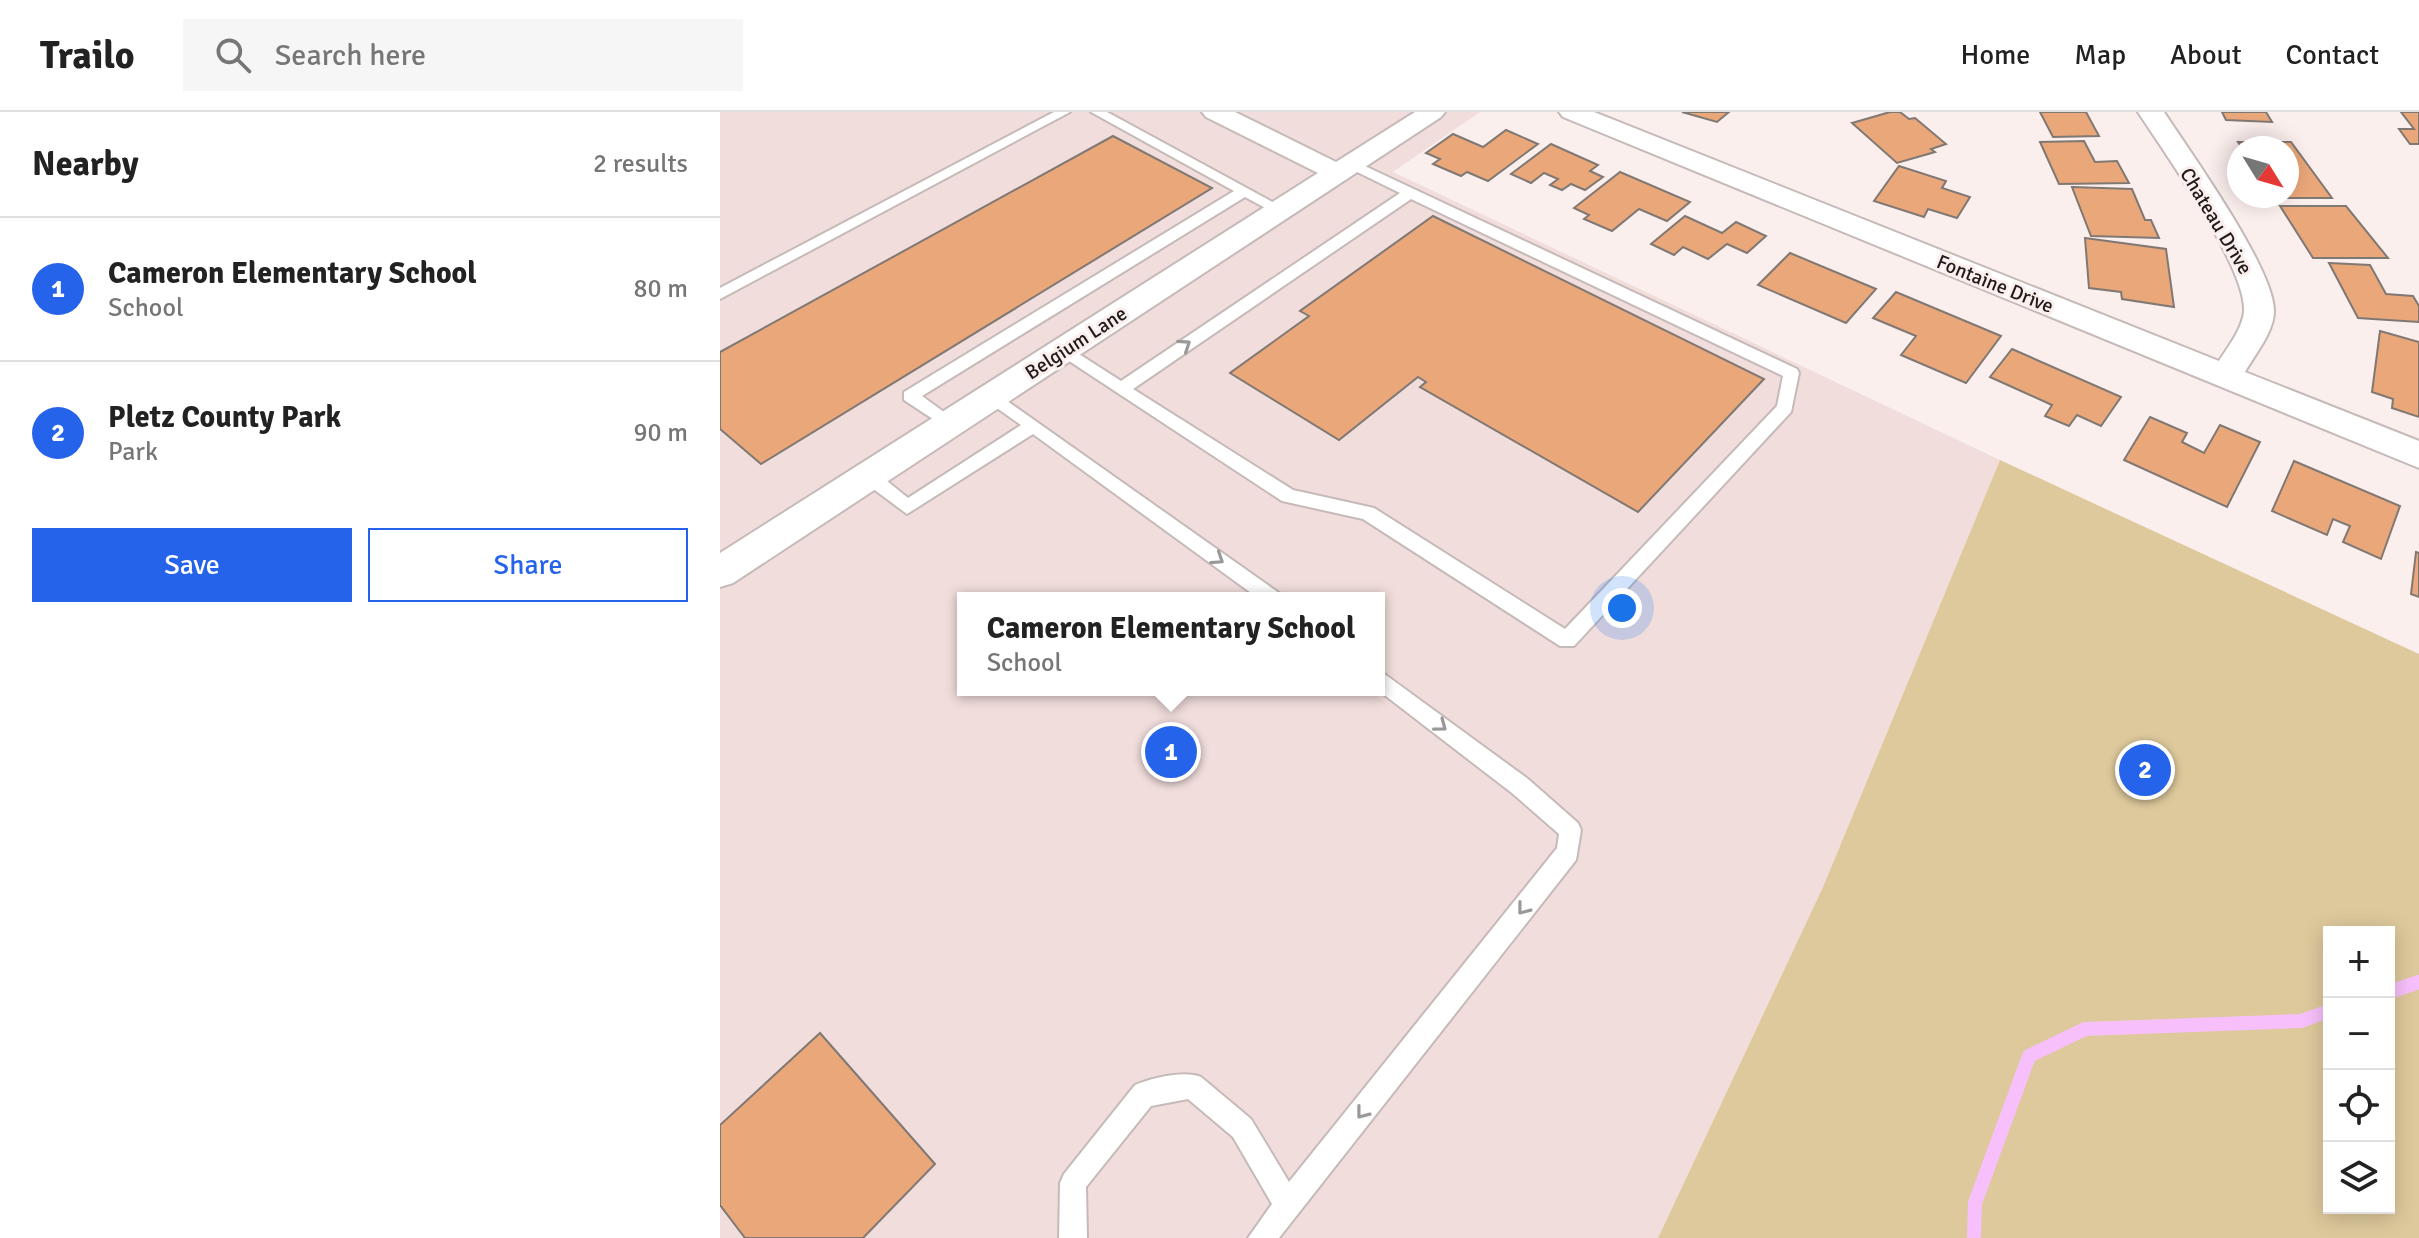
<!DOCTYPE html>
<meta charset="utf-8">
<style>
:root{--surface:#fff;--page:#f6f6f6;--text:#222;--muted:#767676;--line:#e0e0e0;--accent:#2563eb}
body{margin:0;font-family:Signika,sans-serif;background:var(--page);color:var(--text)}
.controls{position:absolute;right:24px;bottom:24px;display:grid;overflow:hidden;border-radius:0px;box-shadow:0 4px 20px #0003}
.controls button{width:72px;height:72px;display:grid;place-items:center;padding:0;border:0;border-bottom:2px solid var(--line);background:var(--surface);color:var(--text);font:40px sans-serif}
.compass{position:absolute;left:1507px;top:24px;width:72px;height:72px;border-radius:50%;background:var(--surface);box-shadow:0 4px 20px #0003;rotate:127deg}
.you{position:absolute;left:902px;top:496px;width:28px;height:28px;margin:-20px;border:6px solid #fff;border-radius:50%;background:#1a73e8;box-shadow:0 0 0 12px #1a73e833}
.badge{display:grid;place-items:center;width:52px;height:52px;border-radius:50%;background:var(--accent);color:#fff;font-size:26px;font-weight:700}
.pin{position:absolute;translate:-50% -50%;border:4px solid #fff;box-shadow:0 2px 8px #0006}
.popup{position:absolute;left:237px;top:480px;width:428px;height:104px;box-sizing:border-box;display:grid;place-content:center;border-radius:0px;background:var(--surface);filter:drop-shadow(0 2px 6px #0005);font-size:26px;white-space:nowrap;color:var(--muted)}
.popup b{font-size:30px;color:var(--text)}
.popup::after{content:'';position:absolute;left:50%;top:100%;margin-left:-16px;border:16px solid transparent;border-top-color:var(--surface)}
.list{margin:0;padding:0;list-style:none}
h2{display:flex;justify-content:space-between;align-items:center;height:104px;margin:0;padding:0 32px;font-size:34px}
h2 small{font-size:26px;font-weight:400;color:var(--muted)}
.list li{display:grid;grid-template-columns:52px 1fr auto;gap:24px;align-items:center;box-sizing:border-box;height:144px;padding:0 32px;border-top:2px solid var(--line)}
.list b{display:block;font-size:30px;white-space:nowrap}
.list p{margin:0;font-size:26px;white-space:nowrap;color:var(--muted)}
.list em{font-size:26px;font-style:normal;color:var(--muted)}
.actions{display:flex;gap:16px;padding:24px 32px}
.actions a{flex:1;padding:18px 0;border:2px solid var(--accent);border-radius:0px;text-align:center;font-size:28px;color:var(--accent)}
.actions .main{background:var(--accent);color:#fff}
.icon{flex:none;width:44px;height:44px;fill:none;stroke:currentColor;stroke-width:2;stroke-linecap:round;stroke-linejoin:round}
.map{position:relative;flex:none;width:1699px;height:1126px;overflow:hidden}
header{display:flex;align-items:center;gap:48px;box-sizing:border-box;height:112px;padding:0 40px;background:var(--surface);border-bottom:2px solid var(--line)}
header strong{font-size:38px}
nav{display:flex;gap:44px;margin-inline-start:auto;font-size:28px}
.search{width:560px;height:72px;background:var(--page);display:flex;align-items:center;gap:20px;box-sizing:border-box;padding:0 28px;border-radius:0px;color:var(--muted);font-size:30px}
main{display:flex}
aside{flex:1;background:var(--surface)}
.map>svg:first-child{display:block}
.built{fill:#f1dedc;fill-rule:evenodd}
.green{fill:#dec99c;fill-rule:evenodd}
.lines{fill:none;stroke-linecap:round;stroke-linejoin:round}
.stream{stroke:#f7c0fc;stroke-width:14}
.building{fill:#eaa77a;stroke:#807873;stroke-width:2}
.lane-casing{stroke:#c5bab8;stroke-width:4}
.street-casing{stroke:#c5bab8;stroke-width:4}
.lane{fill:#fff;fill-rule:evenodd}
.street{fill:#fff;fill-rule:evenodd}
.oneway{stroke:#9a9898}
.labels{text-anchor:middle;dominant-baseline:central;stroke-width:6;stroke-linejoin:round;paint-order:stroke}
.far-street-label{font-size:20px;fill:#1f1b1a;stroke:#fbefee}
</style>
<header>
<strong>Trailo</strong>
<div class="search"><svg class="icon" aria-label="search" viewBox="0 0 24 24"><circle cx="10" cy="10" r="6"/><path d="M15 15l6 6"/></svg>Search here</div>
<nav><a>Home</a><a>Map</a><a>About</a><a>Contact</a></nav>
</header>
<main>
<aside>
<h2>Nearby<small>2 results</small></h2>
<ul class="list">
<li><span class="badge">1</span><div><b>Cameron Elementary School</b><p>School</p></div><em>80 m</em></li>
<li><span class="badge">2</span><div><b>Pletz County Park</b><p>Park</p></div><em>90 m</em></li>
</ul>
<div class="actions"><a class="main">Save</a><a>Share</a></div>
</aside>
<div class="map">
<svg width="1699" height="1126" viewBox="0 0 1699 1126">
<rect width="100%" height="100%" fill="#fbefee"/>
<path class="built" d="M 0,0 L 760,0 L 673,60 L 1280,348 L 1103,775 L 938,1126 L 0,1126 ZM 243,486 L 659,486 L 659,578 L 243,578 Z"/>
<path class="green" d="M 1280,348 L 1699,542 L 1699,1126 L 938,1126 L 1103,775 ZM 1609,820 L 1669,820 L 1669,1096 L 1609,1096 Z"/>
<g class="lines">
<g class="stream">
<polyline points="1669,880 1699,870"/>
<polyline points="1254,1126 1255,1091 1309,944 1365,917 1581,909 1609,899"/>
</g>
</g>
<g class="building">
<polygon points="962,0 1009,0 997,10"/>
<polygon points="1170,0 1180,0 1189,7 1195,6 1226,32 1211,37 1215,40 1177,51 1132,11"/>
<polygon points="1320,0 1366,0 1379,24 1333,25"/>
<polygon points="1502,0 1546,0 1552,10 1506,8"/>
<polygon points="1681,0 1699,0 1699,32 1690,32 1679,17 1694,17"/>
<polygon points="786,18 818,32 768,69 747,60 741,64 713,52 720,47 706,41 733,22 763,35"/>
<polygon points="393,24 492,76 41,352 0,317 0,240"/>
<polygon points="1364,29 1375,50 1397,49 1409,71 1339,72 1320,30"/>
<polygon points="1518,30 1571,30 1612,86 1555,86 1554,84 1567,84 1567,36 1522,36"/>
<polygon points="831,32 878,53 870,59 883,65 865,78 851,72 842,78 830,73 838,67 824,61 811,71 791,62"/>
<polygon points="1179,54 1226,69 1222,76 1250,85 1237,106 1208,97 1204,105 1154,89"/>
<polygon points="900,60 970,90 947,109 919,97 892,119 864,107 869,103 854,96"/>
<polygon points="1352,75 1412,77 1425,108 1431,108 1439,126 1371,124"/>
<polygon points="1560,94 1626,94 1668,146 1593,146"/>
<polygon points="713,104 1044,267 918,400 700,275 706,270 698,265 619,328 510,261 589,204 580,199"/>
<polygon points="965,104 1002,121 1016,110 1046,124 1027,141 1007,132 988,147 963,135 954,143 931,132"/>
<polygon points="1365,126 1446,137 1454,195 1402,187 1401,180 1369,176"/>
<polygon points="1070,141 1156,177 1126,211 1038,173"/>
<polygon points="1609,151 1650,153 1666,182 1693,184 1699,194 1699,210 1638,206"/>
<polygon points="1176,180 1281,224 1246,271 1181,243 1196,224 1153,206"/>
<polygon points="1660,219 1699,230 1699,305 1672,296 1673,287 1652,280"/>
<polygon points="1292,237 1401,285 1381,314 1357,303 1349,314 1325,304 1332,293 1270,265"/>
<polygon points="1430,305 1467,321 1462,330 1484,341 1500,313 1540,330 1507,395 1404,348"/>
<polygon points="1574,349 1680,394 1661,447 1623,430 1630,414 1613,407 1607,423 1552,399"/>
<polygon points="1696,440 1699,441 1699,485 1691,482"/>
<polygon points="100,921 215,1052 143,1126 25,1126 0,1093 0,1013"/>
</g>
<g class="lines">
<g class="lane-casing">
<g id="lane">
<polygon points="334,0 350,0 0,187 0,176"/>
<polygon points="371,0 387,0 567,98 555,101 525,85 202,284 239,311 237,315 225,315 184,288 184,280 514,79"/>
<path d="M 632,48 L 1077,257 L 1079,261 L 1071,300 L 854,534 L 840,534 L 643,407 L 562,389 L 334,239 L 336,235 L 348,235 L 401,269 L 680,81 L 627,55 L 627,49 ZM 691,87 L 1063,264 L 1057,294 L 845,517 L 654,396 L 573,378 L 413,277 Z"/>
<polygon points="273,279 559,481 561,486 538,486 313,322 187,402 144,370 141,365 144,360 156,360 188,386 301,313 267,289 265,285"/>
<path d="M 659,558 L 808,667 L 858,711 L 861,718 L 856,748 L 559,1126 L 528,1126 L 552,1092 L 513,1025 L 468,987 L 431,994 L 366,1075 L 367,1126 L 339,1126 L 340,1071 L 344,1062 L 415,973 C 432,966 464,958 481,965 L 531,1007 L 569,1070 L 837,736 L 839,722 L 792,681 L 658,578 Z"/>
</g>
</g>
<g class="street-casing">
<g id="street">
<polygon points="482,0 515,0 616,50 695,0 725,0 721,5 13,471 0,475 0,441 598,61 486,5"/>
<path d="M 839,0 L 874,0 L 1499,249 C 1508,235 1522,217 1524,200 C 1527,156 1444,40 1418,0 L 1444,0 C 1470,40 1554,156 1554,199 C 1554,220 1535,242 1525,260 L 1699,329 L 1699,356 L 843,5 Z"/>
</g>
</g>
<use href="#lane" class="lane"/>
<use href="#street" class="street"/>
</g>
<defs><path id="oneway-chevron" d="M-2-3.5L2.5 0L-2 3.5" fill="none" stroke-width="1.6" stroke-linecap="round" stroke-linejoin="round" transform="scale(2)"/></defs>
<g class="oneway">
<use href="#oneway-chevron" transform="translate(465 233) rotate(-34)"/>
<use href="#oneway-chevron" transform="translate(498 447) rotate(33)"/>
<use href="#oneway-chevron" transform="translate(721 614) rotate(37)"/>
<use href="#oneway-chevron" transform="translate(803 797) rotate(128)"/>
<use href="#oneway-chevron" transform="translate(642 1001) rotate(128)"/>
</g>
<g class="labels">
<g class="far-street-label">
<text transform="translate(1496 109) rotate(59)">Chateau Drive</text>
<text transform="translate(1275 172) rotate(22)">Fontaine Drive</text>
<text transform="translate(356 231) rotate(-33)">Belgium Lane</text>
</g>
</g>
</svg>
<div class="controls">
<button>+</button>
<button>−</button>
<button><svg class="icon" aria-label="locate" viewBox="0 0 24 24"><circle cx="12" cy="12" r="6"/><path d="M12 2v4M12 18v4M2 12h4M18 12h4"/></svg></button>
<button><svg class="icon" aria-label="layers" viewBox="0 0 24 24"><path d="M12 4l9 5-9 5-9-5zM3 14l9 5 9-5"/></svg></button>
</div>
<svg class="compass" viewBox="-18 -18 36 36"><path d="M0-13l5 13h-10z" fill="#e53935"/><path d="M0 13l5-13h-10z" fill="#767676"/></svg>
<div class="you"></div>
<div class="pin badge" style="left:451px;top:640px">1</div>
<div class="popup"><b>Cameron Elementary School</b>School</div>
<div class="pin badge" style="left:1425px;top:658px">2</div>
</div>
</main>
